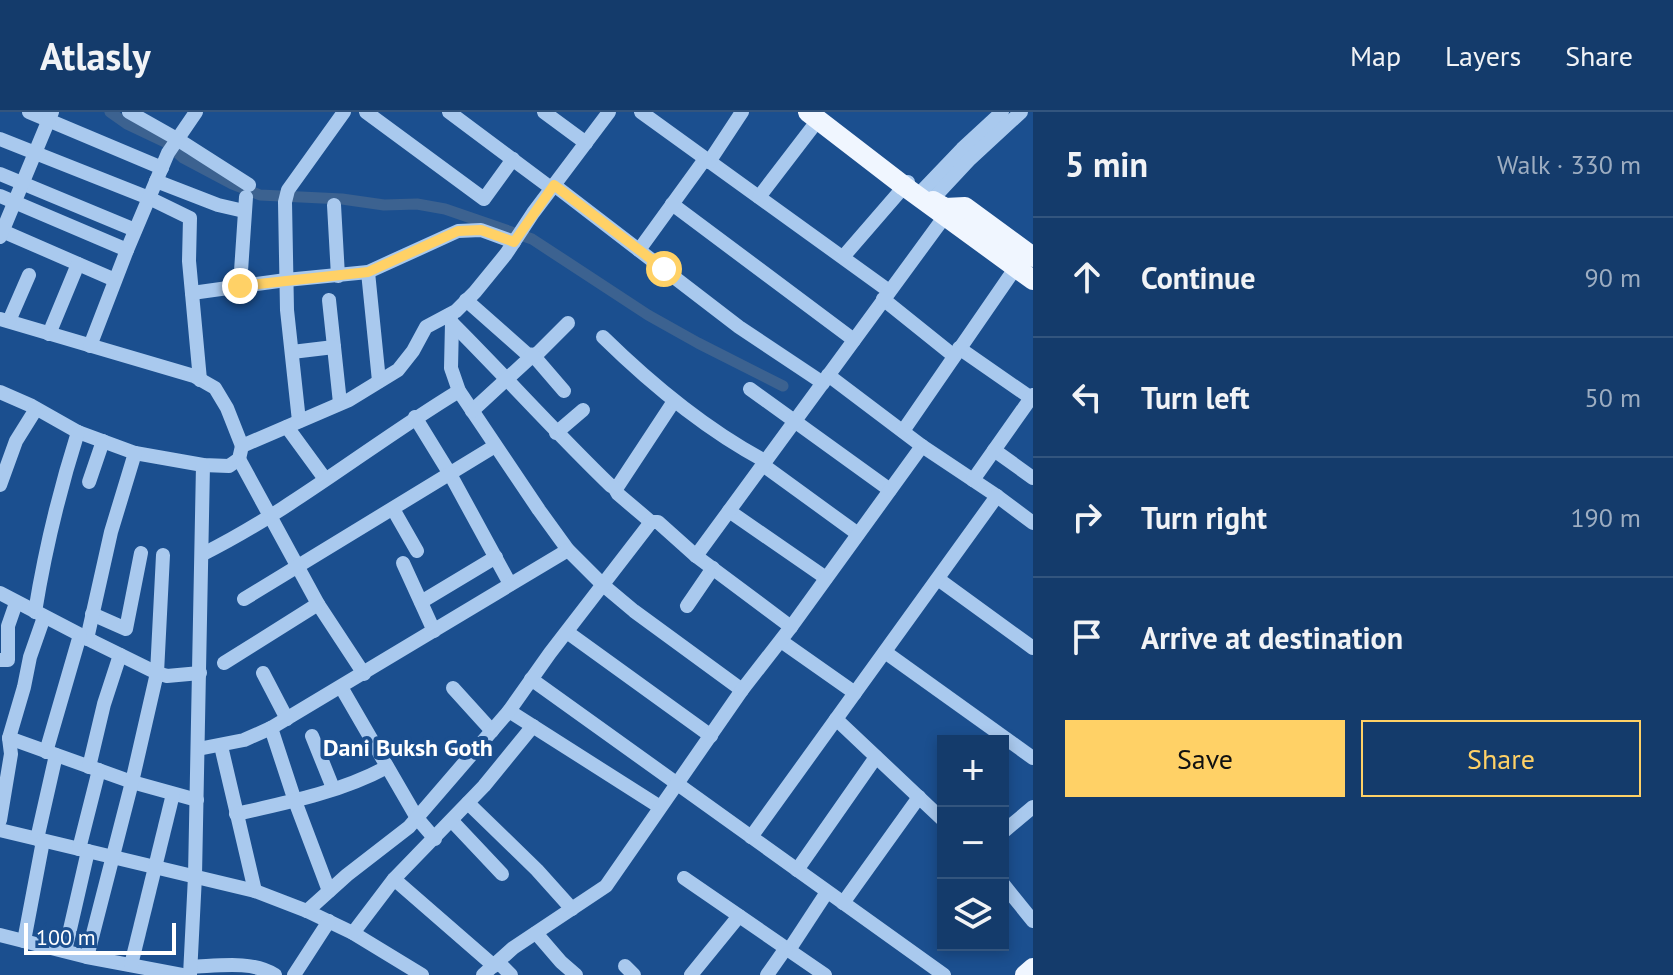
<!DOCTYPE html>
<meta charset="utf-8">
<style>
:root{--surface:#143b6b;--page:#214673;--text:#f1f3f6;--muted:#9dadc1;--line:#33557e;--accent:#ffd166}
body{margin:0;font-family:"PT Sans",sans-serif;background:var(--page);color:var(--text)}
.controls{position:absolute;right:24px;bottom:24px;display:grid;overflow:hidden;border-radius:0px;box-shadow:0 4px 12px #0003}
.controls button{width:72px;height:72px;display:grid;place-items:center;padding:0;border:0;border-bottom:2px solid var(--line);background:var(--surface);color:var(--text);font:40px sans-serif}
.scale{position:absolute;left:24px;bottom:20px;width:152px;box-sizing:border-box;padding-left:8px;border:4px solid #fff;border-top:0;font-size:22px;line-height:28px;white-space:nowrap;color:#fff;-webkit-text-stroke:6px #1b4f8f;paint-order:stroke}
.stop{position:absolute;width:24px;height:24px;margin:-18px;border:6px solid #ffd166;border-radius:50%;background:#fff}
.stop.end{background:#ffd166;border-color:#fff;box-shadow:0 2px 8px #0008}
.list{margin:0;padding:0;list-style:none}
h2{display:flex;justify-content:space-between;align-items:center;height:104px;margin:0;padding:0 32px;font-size:34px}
h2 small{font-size:26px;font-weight:400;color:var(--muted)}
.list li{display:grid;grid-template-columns:52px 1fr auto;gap:24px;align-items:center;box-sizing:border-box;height:120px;padding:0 32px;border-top:2px solid var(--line)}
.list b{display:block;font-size:30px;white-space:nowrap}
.list em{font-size:26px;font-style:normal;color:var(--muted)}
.actions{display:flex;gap:16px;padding:24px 32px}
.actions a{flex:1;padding:18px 0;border:2px solid var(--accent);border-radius:0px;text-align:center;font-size:28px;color:var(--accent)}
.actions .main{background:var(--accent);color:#111}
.icon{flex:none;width:44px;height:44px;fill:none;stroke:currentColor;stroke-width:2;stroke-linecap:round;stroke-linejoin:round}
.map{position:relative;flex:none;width:1033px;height:863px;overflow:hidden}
header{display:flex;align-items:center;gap:48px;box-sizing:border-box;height:112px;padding:0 40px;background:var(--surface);border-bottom:2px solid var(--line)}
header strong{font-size:38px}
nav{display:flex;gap:44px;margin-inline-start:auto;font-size:28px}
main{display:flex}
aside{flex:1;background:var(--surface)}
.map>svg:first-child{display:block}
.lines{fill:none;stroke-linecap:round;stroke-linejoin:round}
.canal{stroke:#3c6290;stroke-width:11}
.minor{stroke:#a9c9ee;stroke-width:14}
.major{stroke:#f0f6ff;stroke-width:20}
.route{stroke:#ffd166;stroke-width:10}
.labels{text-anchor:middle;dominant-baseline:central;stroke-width:8;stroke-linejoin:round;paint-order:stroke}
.neighbourhood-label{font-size:24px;font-weight:bold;fill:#fff;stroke:#1b4f8f}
</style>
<header>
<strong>Atlasly</strong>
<nav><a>Map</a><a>Layers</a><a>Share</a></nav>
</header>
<main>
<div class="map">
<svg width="1033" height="863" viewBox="0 0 1033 863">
<rect width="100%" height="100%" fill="#1b4f8f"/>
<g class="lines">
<polyline class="canal" points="110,0 127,12 165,30 183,46 232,72 260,83 342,87 384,93 417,92 445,97 532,127 648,203 698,231 783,274"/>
<g class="minor">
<polyline points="29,0 162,56"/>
<polyline points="129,0 177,27 249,73"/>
<polyline points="366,0 484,87 513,47"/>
<polyline points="449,0 551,76"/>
<polyline points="544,0 586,31"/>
<polyline points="641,0 889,179"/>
<polyline points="0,27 149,86 190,106 189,149 200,268"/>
<polyline points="709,50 742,0"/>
<polyline points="0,62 135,118"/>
<polyline points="156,69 218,93 244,99"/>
<polyline points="554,73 739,215 823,271"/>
<polyline points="0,84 127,138"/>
<polyline points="917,84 962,37 1002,0"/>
<polyline points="759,85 818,8"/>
<polyline points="672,92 854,228"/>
<polyline points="928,92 970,47 1021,0"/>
<polyline points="334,93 338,164"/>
<polyline points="0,118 115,168"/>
<polyline points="0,125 52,0"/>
<polyline points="639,138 705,47"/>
<polyline points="843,145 908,70"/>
<polyline points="368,160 379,269"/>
<polyline points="240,174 246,85"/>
<polyline points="192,181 286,168 368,160 458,119 481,118 514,130"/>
<polyline points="883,187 954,244"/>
<polyline points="329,188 340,291"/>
<polyline points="466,188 527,242 533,243 538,241 568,211"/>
<polyline points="449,203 452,211 451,256 459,279 539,398 568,438 603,473 634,499 742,578"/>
<polyline points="0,207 194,264 215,276 227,296 242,334"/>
<polyline points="9,209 29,163"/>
<path d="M 452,211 C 506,265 556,321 611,374 L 618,374 L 674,289"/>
<polyline points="49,222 78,152"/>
<path d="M 603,225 C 652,273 705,317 765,349"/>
<polyline points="90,234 127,138 168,41 196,0"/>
<polyline points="959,236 1031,286"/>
<polyline points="292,240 334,235"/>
<polyline points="828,263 922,334 997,384 1033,411"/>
<polyline points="750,277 890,378"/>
<polyline points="0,280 32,294 78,320 135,341 203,353 229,354 239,347 242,334 349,288 398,258 413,239 426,215 456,199 475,180 506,142 533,101 609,0"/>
<polyline points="472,299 533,243 564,279"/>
<polyline points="415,305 450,362 510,472"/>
<polyline points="299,309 287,198 285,90 288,78 344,0"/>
<polyline points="287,315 325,367"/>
<polyline points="903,319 1016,155"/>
<polyline points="556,321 583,298"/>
<polyline points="994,338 1033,366"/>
<polyline points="239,347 318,492 364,562"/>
<polyline points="763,353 858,422"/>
<polyline points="973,368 1033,283"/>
<polyline points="89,370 103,329"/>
<polyline points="0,373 16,329 36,297"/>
<polyline points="614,375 618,382 651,410"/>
<polyline points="393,397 417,439"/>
<polyline points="729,399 826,466"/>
<path d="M 203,442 C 293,397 373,331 459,279"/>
<polyline points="696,444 945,104"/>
<polyline points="403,451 434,519"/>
<polyline points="938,467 1033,536"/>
<polyline points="0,481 94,530 157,561 167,564 200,561"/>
<polyline points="244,487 495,334"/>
<polyline points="421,490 496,445"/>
<polyline points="687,494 713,456"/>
<path d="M 35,500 C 45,438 59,380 78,320"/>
<polyline points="92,502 126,517 141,441"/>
<polyline points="567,520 711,624"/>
<polyline points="87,527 111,420 135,341"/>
<polyline points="781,529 855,581"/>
<polyline points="885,540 1033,646"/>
<polyline points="0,548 8,548 8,514 16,491"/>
<polyline points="224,551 318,492"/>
<polyline points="263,561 287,607"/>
<polyline points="531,567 944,863"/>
<polyline points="341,575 417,706 435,727"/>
<polyline points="453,576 492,619"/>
<polyline points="509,599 660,695"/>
<polyline points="836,607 943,708"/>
<polyline points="271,616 295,689 329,779"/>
<polyline points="312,624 333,676"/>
<polyline points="9,626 132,670 197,688"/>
<polyline points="221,634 255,779"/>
<polyline points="198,637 244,628 271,616 568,438"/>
<polyline points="46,640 80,523"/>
<polyline points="89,655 104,592 120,543"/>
<polyline points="468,691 537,758 572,797"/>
<path d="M 236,702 C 286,691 341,680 387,655"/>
<polyline points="0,708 11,642 9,626 24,575 30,545 44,505"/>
<polyline points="452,709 502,762"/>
<polyline points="0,718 255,779 307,799 353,821 422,863"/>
<polyline points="1003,720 1033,695"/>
<polyline points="751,725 997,384"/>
<polyline points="37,727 56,643"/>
<polyline points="79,737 99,658"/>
<polyline points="797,758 876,645"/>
<polyline points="684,766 825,863"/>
<polyline points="394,767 494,854"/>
<polyline points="1003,772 1033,809"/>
<polyline points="843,791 919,685"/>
<polyline points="307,799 347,763 409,715 509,599 550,541 651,410 658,410 696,444 791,515"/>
<polyline points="353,821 394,767 484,674 533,614"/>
<polyline points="536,821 561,850 576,863"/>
<polyline points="0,823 87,845 182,863"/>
<polyline points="24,829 43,729"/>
<polyline points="789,838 827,780"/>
<polyline points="65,839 88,739"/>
<polyline points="87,845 132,670 157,561 163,443"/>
<polyline points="498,850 511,863"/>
<polyline points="131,853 173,682"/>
<polyline points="625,854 634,863"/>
<path d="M 191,855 C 218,854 251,848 275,863"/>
<polyline points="190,863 195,764 203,353"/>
<polyline points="294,863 329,809"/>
<polyline points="483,863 513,836 606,774 742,578 791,515 922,334"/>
<polyline points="691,863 739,804"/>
<polyline points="767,863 786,836"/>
</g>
<g class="major">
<polyline points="808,0 904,74 1033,168"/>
<polyline points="933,89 945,96 965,95 1033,145"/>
<polyline points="1025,863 1033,856"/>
</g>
</g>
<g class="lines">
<polyline class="route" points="240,174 368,160 458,119 481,118 514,130 554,73 664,157"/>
</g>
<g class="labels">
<g class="neighbourhood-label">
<text x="408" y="635">Dani Buksh Goth</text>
</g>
</g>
</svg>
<div class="controls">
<button>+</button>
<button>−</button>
<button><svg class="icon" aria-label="layers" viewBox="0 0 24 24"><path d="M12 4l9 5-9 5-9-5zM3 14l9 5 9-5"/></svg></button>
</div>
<div class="scale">100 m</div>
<div class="stop" style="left:664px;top:157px"></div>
<div class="stop end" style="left:240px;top:174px"></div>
</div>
<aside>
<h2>5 min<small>Walk · 330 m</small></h2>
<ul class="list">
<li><svg class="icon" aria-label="ahead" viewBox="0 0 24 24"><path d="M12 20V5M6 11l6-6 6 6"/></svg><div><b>Continue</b></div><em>90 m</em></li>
<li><svg class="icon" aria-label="left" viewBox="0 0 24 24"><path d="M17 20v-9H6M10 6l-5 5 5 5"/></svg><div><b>Turn left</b></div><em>50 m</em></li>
<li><svg class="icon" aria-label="right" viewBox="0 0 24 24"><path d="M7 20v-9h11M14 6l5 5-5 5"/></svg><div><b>Turn right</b></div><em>190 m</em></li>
<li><svg class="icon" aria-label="arrive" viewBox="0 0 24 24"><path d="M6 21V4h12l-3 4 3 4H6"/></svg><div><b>Arrive at destination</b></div></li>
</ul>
<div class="actions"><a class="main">Save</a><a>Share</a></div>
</aside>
</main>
